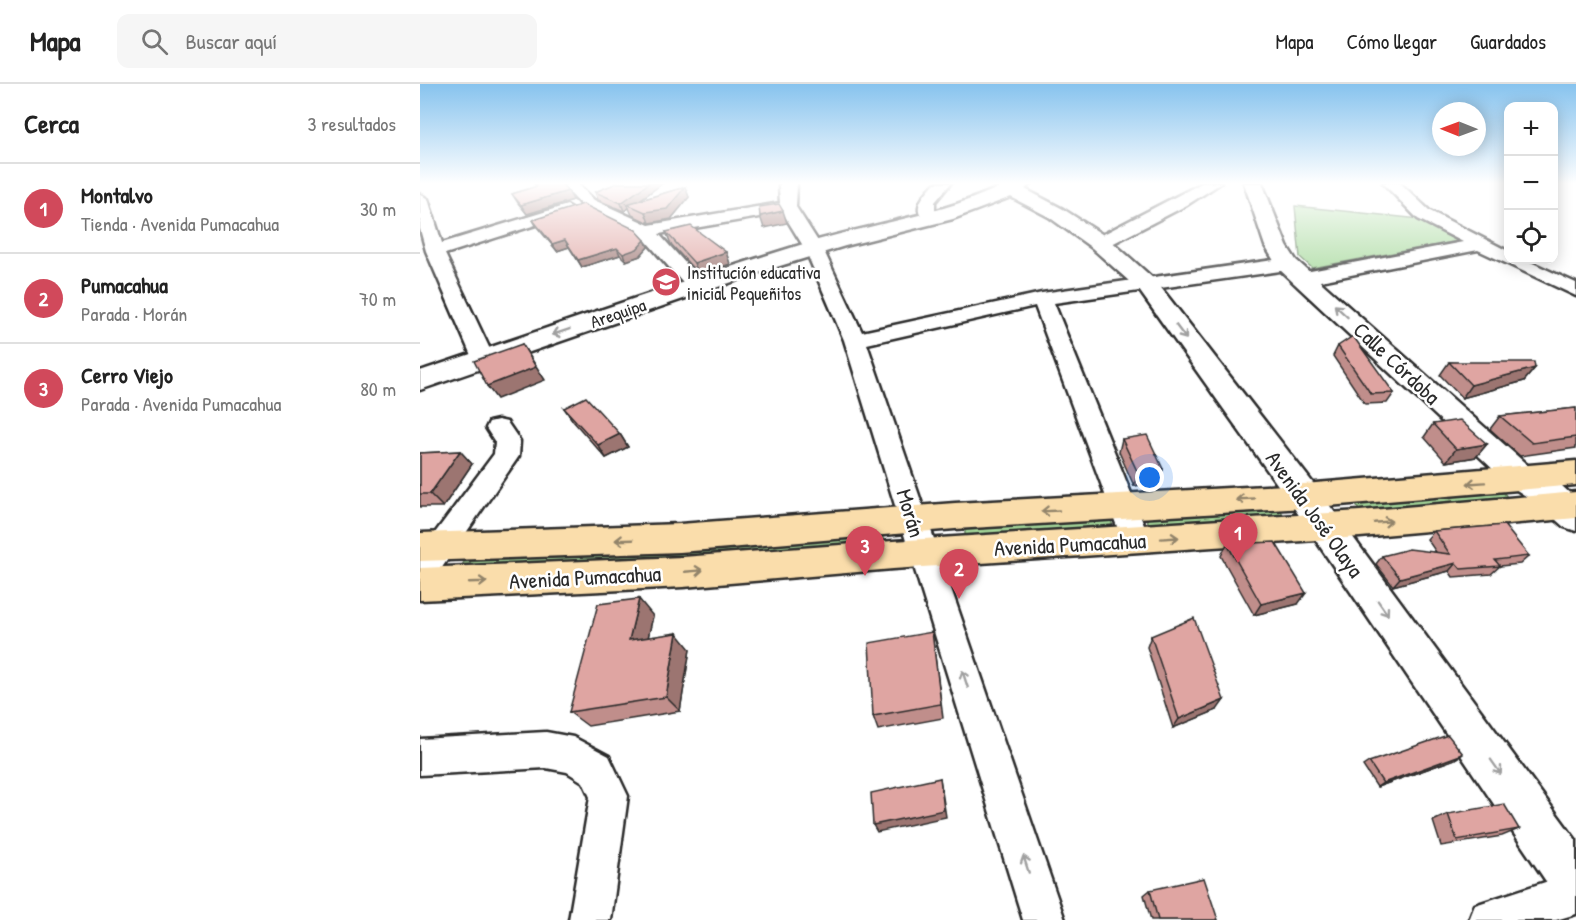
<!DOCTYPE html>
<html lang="es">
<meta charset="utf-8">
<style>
:root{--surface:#fff;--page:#f6f6f6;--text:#222;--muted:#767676;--line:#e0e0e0;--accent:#d1495b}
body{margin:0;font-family:"Patrick Hand",sans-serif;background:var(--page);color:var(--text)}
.controls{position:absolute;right:18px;top:18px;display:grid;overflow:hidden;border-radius:12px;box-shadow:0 3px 15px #0003}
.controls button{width:54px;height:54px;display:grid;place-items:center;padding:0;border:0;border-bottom:2px solid var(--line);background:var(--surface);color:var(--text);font:30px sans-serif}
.compass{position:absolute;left:1012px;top:18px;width:54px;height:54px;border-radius:50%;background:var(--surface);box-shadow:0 3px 15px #0003;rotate:271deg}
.you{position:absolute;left:730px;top:394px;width:21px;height:21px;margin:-15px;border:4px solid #fff;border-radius:50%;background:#1a73e8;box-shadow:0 0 0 9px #1a73e833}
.badge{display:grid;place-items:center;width:39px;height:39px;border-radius:50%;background:var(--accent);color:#fff;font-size:20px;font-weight:700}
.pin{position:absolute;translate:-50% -50px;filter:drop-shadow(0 2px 3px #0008)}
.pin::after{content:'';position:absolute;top:32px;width:21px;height:18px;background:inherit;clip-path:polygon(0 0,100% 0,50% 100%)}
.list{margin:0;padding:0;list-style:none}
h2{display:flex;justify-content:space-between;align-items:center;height:78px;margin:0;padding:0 24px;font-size:26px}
h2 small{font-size:20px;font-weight:400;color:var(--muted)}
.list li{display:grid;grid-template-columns:39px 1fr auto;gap:18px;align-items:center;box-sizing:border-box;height:90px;padding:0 24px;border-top:2px solid var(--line)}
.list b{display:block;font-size:22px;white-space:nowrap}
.list p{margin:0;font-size:20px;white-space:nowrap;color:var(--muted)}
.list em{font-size:20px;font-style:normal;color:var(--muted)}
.icon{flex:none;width:33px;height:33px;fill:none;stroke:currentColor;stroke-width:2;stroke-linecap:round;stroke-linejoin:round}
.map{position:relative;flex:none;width:1156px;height:836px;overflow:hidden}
header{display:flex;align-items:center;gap:36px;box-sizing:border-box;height:84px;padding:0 30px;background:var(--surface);border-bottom:2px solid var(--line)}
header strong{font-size:28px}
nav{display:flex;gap:33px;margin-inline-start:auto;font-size:21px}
.search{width:420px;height:54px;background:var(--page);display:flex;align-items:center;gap:15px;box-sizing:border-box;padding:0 21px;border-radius:12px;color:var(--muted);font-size:22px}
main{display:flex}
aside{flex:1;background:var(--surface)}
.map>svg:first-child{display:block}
.green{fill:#a5d89a;stroke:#688262;stroke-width:1.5}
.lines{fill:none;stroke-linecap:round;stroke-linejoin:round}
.minor-casing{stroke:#2b2b2b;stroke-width:5}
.tertiary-casing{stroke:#2b2b2b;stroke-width:5}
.primary-casing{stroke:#2b2b2b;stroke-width:5}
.minor{fill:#fff;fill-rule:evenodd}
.tertiary{fill:#fff;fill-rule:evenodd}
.primary{fill:#faddab;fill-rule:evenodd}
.wall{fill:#c08e8b;stroke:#2b2b2b;stroke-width:1.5}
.shaded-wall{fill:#9c7471;stroke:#2b2b2b;stroke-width:1.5}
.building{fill:#dfa5a2;stroke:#2b2b2b;stroke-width:1.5}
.oneway{stroke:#a0a0a0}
.oneway2{stroke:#92846b}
.labels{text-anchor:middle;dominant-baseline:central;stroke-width:5;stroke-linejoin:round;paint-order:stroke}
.far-poi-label{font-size:18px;fill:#2b2b2b;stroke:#fff;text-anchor:start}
.far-street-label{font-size:18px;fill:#2b2b2b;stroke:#fff}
.street-label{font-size:22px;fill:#2b2b2b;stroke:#fff}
</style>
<header>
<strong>Mapa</strong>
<div class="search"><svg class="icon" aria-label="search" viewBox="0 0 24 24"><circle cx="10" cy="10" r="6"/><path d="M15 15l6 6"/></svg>Buscar aquí</div>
<nav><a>Mapa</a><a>Cómo llegar</a><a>Guardados</a></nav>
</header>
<main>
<aside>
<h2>Cerca<small>3 resultados</small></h2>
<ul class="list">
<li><span class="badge">1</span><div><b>Montalvo</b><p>Tienda · Avenida Pumacahua</p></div><em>30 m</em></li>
<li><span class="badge">2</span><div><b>Pumacahua</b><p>Parada · Morán</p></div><em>70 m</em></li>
<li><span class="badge">3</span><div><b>Cerro Viejo</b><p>Parada · Avenida Pumacahua</p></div><em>80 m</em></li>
</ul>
</aside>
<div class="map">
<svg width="1156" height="836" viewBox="0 0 1156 836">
<rect width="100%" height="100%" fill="#fff"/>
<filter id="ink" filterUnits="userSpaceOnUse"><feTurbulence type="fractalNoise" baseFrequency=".0167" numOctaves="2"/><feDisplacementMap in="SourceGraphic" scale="12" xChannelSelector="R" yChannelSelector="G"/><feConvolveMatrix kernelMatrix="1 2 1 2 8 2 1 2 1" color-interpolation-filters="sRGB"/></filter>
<g filter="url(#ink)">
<g class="green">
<polygon points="875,122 1000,135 1038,157 892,184 880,173"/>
<polygon points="1084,409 1090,417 940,428 935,419"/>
<polygon points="860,425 865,434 729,442 727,434"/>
<polygon points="691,435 693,444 545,453 545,446"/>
<polygon points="463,450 463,458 361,467 38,488 44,478 261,466"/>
</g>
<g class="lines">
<g class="minor-casing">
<g id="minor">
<polygon points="141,99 157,99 174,116 229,141 360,119 359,102 361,99 377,99 376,123 403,165 442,248 622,209 867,174 874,176 876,180 874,184 867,186 634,219 730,456 726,464 716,467 706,464 702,456 615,222 447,260 645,836 603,836 424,256 385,165 363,129 239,150 286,202 283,206 269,206 221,151 162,122"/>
<path d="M 515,99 L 531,99 L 515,118 L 515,126 L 522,133 L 514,138 C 486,131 503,111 515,99 Z"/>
<polygon points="782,99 801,99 767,121 686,163 674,163 671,159 674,155"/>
<polygon points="963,99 980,99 1010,127 1088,167 1088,176 1106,176 1156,199 1156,212 1058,166 885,200 878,198 876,194 878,190 885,188 1043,158 998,135"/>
<polygon points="0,110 8,115 22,159 147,121 155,126 153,129 25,170 75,276 72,281 64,283 56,281 53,276 6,167 0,145"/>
<polygon points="78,336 87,338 100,357 99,372 10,501 0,504 0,469 74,370 75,358 66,344 69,338"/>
<polygon points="126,648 153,653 189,672 208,712 191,836 149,836 170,713 163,698 147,688 126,684 0,691 0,655"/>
<polygon points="1156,788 1156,830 1136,836 1049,836 1055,821"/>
</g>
</g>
<g class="tertiary-casing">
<g id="tertiary">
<path d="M 588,99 L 611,99 L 605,105 L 643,125 L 688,154 L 735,196 L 896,403 L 1156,756 L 1156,822 L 1138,815 L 872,421 L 719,206 L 672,164 L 629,133 L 591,113 L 533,135 L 425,162 L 350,185 L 0,306 L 0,287 C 126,245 252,200 380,161 C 449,140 522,132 588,99 Z"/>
<polygon points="824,99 842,99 867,162 876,176 1114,387 1142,402 1156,415 1156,447 1144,443 1118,420 1092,403 859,185 845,162"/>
</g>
</g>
<g class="primary-casing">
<g id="primary">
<polygon points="1156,377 1156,401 884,424 535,445 260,468 0,477 0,449 260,440 535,419 884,400"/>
<polygon points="1156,408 1156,434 940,453 473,485 263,503 0,516 0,484 263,473 473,457 940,427"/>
</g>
</g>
<use href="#minor" class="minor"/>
<use href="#tertiary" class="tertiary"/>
<use href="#primary" class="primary"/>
</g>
<g class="wall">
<polygon points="114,99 141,99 153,116 107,130 98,119 92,110 116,103"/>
<polygon points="197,99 243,99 219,117 265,103 269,113 251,135 229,139 212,131 209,124 204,127 178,116 175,108"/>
<polygon points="113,136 228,163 220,172 206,177 200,171 162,183 149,163 137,167 117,143"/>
<polygon points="246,148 306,168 310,180 279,191 251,160"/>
<polygon points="918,262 974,309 967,319 945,320 913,272"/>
<polygon points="1029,278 1115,284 1104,297 1042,314 1020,291"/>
<polygon points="144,324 200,350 208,363 186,374 153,337"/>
<polygon points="1156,324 1156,364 1100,372 1070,345 1080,332"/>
<polygon points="1013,340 1067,360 1056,373 1026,378 1004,353"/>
<polygon points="702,355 743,385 740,398 714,402 699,368"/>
<polygon points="40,367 52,380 23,423 0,423 0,369"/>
<polygon points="1014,447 1109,472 1100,480 1080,482 1071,490 1033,493 1029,487 973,502 956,480 962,472 1016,468 1007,455"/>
<polygon points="807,460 878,520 834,531 801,472"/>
<polygon points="233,532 228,553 270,565 260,627 168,642 149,628"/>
<polygon points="512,548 523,634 458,646 453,632"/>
<polygon points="731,552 797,626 753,644 727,563"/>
<polygon points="1035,675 957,703 943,682 949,678"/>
<polygon points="1028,730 1099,745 1082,752 1021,762 1013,737"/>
<polygon points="730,806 798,836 731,836 724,811"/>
</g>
<g class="shaded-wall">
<polygon points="229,99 243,99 211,122 207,120 209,124 204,127 201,119"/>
<polygon points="265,103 269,113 251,135 229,139 225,128"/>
<polygon points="148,107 153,116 107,130 101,121"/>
<polygon points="363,127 367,139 344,144 340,132"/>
<polygon points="145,156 149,163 137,167 132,160"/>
<polygon points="225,156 228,163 220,172 206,177 203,170"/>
<polygon points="197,164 200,171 162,183 158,176"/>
<polygon points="306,168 310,180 279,191 274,179"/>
<polygon points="102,260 125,296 77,315 67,302"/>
<polygon points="1115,284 1104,297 1042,314 1051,301"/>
<polygon points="200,350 208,363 186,374 178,361"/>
<polygon points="1067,360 1056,373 1026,378 1036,365"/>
<polygon points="40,367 52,380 23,423 10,410"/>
<polygon points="743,385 740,398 714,402 718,389"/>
<polygon points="1036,479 1029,487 973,502 980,494"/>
<polygon points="886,509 878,520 834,531 841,520"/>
<polygon points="219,515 233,532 224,572 209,556"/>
<polygon points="257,549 270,565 260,627 246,613"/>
<polygon points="804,616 797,626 753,644 759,635"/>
<polygon points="1043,670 1035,675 957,703 963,699"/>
<polygon points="520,694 526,733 457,748 453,741"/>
</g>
<g class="building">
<polygon points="114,99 141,99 148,107 101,121 92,110 117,102"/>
<polygon points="197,99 229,99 201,119 175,108"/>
<polygon points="265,103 247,125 225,128 207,120"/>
<polygon points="163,120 216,146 225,156 217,165 203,170 197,164 158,176 145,156 132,160 113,136"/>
<polygon points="359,120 363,127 340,132 339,123"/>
<polygon points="271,142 306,168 274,179 246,148"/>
<polygon points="933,252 974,309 951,310 918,262"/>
<polygon points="102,260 116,283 67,302 54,277"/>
<polygon points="1029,278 1114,278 1115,284 1051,301"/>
<polygon points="166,313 200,350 178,361 144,324"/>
<polygon points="1156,324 1156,353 1112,359 1080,332"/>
<polygon points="1040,336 1067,360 1036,365 1013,340"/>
<polygon points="727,351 743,385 718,389 702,355"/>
<polygon points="40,367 10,410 0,410 0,369"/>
<polygon points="1084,441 1109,472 1075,476 1080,482 1041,485 1036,479 980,494 962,472 989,465 1030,470 1014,447"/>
<polygon points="855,458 886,509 841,520 807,460"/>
<polygon points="219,515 209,556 257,549 246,613 149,628 178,520"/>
<polygon points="774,534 804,616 759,635 731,552"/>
<polygon points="512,548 521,620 453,632 449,559"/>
<polygon points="1028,651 1043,670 963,699 949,678"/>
<polygon points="520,694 524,726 453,741 451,709"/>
<polygon points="1084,720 1099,745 1037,756 1028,730"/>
<polygon points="784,794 798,836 738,836 730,806"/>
</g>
<defs><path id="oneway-shaft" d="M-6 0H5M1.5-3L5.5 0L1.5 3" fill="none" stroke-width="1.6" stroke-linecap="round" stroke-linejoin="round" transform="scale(1.5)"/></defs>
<g class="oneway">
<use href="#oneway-shaft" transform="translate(921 227) rotate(-137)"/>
<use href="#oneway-shaft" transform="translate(141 248) rotate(161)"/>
<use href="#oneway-shaft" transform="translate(761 248) rotate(53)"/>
<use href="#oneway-shaft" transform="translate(963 524) rotate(55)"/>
<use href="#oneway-shaft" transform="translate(545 595) rotate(-108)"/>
<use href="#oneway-shaft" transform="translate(1076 683) rotate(55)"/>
<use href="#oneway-shaft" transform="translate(606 780) rotate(-108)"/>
</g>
<g class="oneway2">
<use href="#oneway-shaft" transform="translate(1056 399) rotate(176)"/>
<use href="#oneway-shaft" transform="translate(825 415) rotate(177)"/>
<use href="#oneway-shaft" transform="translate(630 427) rotate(177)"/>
<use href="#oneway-shaft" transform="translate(963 438) rotate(-5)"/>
<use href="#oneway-shaft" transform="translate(750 454) rotate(-4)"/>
<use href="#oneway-shaft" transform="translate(204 456) rotate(178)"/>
<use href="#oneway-shaft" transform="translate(274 487) rotate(-5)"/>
<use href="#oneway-shaft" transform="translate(58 498) rotate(-2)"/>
</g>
</g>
<linearGradient id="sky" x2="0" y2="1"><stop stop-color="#87c3ee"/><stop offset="0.46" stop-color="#fff"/><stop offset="1" stop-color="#fff" stop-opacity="0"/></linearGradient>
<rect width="1156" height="216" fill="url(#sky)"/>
<defs>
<g id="school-disc" transform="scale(1.5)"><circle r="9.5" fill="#d1495b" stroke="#fff"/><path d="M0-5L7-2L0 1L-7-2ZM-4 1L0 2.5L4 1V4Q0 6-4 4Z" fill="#fff"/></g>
</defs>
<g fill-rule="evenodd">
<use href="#school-disc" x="246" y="198"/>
</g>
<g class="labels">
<g class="far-poi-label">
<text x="267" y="188">Institución educativa<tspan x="267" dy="21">inicial Pequeñitos</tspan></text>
</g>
<g class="far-street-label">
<text transform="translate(198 229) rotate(-19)">Arequipa</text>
</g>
<g class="street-label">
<text transform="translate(977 279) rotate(43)">Calle Córdoba</text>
<text transform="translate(491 429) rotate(73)">Morán</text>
<text transform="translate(895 430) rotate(54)">Avenida José Olaya</text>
<text transform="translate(650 460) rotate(-3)">Avenida Pumacahua</text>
<text transform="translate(165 493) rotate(-3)">Avenida Pumacahua</text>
</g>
</g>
</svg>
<div class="controls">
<button>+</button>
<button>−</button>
<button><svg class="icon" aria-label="locate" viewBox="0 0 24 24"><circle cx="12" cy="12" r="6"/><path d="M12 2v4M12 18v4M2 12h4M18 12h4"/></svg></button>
</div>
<svg class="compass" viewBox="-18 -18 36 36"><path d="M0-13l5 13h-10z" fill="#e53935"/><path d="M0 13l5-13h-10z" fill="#767676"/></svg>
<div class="you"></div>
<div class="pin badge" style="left:818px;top:479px">1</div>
<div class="pin badge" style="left:539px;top:515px">2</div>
<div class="pin badge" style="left:445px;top:492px">3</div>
</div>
</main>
